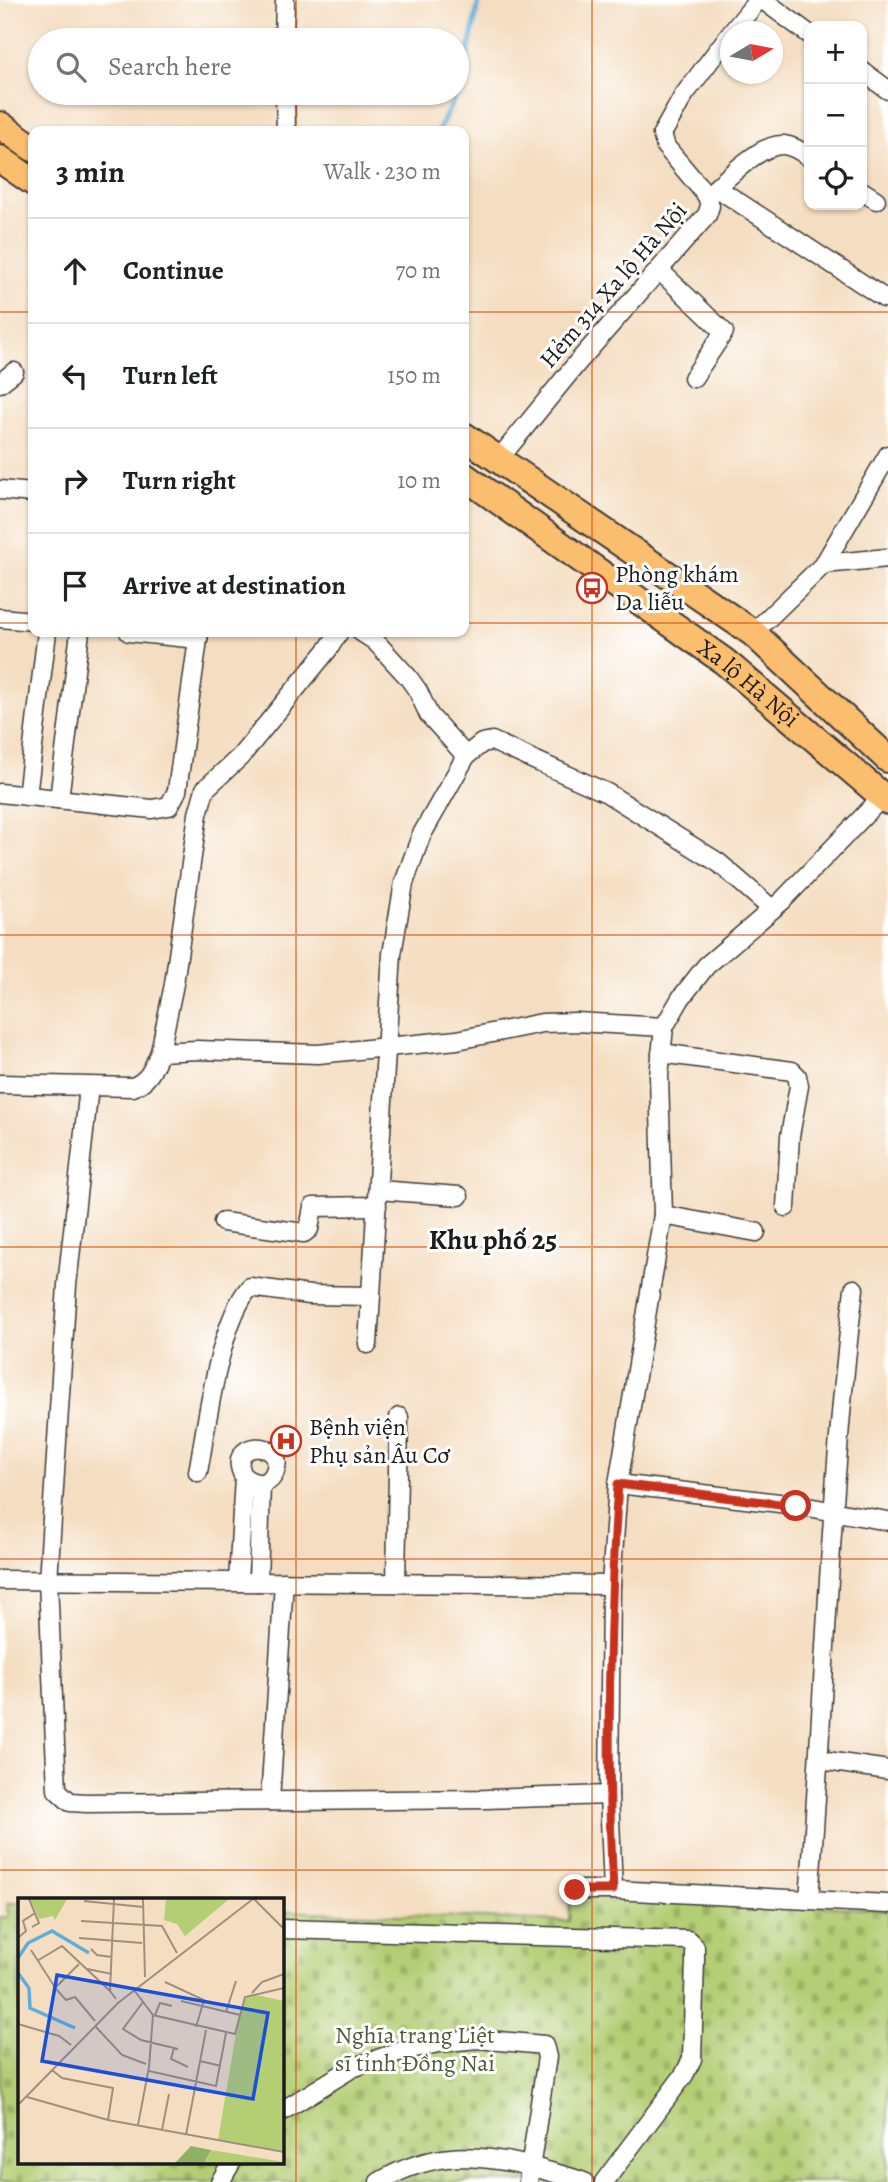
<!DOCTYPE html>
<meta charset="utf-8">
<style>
:root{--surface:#fff;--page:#f6f6f6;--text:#202124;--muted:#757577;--line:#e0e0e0}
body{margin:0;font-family:Alegreya,serif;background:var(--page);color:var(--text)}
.controls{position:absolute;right:21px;top:21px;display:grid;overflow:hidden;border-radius:14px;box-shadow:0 2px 5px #0004}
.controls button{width:63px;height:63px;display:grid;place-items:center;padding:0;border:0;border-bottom:2px solid var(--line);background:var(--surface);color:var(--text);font:35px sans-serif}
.compass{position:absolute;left:720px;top:21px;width:63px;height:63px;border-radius:50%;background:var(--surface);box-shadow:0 2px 5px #0004;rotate:80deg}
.stop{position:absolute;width:21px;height:21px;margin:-16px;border:5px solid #c8321e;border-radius:50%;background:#fff}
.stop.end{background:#c8321e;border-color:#fff;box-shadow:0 2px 7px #0008}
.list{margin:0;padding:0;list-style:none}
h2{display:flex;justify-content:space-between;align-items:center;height:91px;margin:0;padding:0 28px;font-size:30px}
h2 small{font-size:23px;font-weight:400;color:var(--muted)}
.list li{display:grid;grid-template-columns:46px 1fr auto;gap:21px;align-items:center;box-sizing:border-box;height:105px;padding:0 28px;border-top:2px solid var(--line)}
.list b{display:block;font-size:26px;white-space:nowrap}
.list em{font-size:23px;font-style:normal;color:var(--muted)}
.icon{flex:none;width:38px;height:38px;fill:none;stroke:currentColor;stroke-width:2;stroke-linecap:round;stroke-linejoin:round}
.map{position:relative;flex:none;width:888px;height:2182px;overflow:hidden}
.search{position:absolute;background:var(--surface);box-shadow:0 2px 5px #0004;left:28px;top:28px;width:441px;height:77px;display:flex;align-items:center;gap:18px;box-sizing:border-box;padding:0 24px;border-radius:38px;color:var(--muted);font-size:26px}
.panel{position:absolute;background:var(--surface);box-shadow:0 2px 5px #0004;left:28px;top:126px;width:441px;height:511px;border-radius:14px}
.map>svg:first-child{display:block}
.cemetery{fill:url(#cemetery-stones);stroke:#687548;stroke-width:2}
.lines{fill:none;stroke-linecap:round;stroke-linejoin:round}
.stream{stroke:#5faed9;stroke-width:5}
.minor-casing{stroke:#3c3935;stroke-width:21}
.highway-casing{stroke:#3c3935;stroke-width:30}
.minor{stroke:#fff;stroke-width:18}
.highway{stroke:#fbbd6e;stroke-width:26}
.route{stroke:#c8321e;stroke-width:9}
.grid{fill:none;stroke:#d4530e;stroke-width:2;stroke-opacity:0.55}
.labels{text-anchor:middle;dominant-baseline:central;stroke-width:6;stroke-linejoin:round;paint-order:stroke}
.street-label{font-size:24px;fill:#1c1c1c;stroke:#fff}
.poi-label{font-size:24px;fill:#1c1c1c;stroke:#fff;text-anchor:start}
.park-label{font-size:24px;fill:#515a3b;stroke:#fff}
.quarter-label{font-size:28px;font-weight:bold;fill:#1c1c1c;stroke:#fff}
.inset-river{fill:none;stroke:#5faed9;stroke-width:3.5}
.inset-road{fill:none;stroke:#9e907e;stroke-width:2}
.view{fill:#1d4ed8;fill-opacity:0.15;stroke:#1d4ed8;stroke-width:3.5}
.inset-edge{fill:none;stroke:#1c1c1c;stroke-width:3.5}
</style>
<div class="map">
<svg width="888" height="2182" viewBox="0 0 888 2182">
<defs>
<pattern id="cemetery-stones" width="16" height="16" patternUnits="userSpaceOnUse" patternTransform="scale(1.75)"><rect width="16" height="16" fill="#b4ce74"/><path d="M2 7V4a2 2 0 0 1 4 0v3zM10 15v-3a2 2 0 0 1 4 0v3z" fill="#9ab064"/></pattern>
</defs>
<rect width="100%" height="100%" fill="#fff"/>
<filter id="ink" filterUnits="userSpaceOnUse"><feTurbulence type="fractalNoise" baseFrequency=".0143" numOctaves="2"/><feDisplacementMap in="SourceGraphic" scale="14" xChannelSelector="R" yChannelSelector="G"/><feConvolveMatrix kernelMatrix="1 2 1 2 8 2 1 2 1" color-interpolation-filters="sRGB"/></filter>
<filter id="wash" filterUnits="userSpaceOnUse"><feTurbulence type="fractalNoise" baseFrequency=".00686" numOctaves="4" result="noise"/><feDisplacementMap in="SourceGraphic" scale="28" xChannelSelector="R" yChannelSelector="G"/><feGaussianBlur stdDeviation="1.57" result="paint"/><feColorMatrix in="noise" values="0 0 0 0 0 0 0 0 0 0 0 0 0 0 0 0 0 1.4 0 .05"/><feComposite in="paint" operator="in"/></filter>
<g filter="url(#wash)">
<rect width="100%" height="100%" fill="#f4ddc0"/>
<polygon class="cemetery" points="570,1892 888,1910 888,2182 0,2182 0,1917 8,1917 8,1903 19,1903 19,2163 282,2163 282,1911 569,1921"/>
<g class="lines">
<polyline class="stream" points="438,131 462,84 479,0"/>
</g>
</g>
<g filter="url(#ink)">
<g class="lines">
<g class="minor-casing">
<g id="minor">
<polyline points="763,0 809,34"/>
<polyline points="732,32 758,0"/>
<polyline points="284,40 285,0"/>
<polyline points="862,71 888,90"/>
<polyline points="285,93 286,131"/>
<polyline points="717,188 884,298"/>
<polyline points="862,191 876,200"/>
<path d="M 709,194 C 726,180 760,143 784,145 C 793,146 801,151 809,157"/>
<polyline points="659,270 724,332 693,378"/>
<polyline points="0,383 14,372"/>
<polyline points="498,460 578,362 707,215 710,206 707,196 666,147 662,134 684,95 730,34"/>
<polyline points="0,490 33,493"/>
<polyline points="824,564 888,455"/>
<polyline points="0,618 33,621"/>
<polyline points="129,632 198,639"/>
<polyline points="361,632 375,641 408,677 418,691 429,715 466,756"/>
<polyline points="753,633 824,564 888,558"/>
<polyline points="0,793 152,809 169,806 177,791 199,632"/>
<polyline points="27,796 47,632"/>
<polyline points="883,796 782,901 706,966 681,998 664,1027 659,1076 663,1215 618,1484 611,1585 609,1795 613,1890 888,1904"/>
<polyline points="59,799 80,632"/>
<polyline points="160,1052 174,984 198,814 205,789 240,757 329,648 339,632"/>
<polyline points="661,1053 792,1071 797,1076 799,1086 790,1136 786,1207"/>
<path d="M 0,1084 L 133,1087 C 150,1080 153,1068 160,1052 L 197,1050 L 318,1054 L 457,1040 L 542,1023 L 576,1022 L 664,1027"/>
<polyline points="89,1087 67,1285 48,1581 57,1790 70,1802 87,1803 486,1799 609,1795"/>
<polyline points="378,1190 459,1196"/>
<polyline points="663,1215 756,1232"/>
<polyline points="223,1222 304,1233 309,1229 313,1207 377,1206"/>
<polyline points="368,1344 392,954 404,883 421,836 466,756 482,743 492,741 607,793 719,863 772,909"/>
<path d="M 198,1472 C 207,1424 219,1322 250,1287 L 310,1295 L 371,1296"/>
<polyline points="618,1484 796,1505 888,1521"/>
<polyline points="0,1580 611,1585"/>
<path d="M 238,1582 L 244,1477 C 223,1439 287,1439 275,1471 C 270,1487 254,1485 244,1477"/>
<polyline points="258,1582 261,1484"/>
<polyline points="396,1583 399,1417"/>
<polyline points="820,1760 888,1770"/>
<polyline points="270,1801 284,1582"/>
<polyline points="574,1890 613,1890"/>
<path d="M 809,1899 C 825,1696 829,1491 854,1289"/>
<polyline points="282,1929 688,1940 695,1947 695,1960 692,2059 684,2075 604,2182"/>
<polyline points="282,2111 352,2068 401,2051 438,2043 477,2039 544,2045 547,2057 528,2182"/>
<polyline points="220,2182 231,2163"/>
<path d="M 379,2182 C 433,2150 479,2153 537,2168 C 553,2173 569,2176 584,2182"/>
</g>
</g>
<g class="highway-casing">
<g id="highway">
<polyline points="0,125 33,148"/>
<polyline points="0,159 33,182"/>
<polyline points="464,436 753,633 888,759"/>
<path id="s1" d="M 464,476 L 725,662 L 888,801"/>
</g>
</g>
<use href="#minor" class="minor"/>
<use href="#highway" class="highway"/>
</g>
</g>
<g class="lines" filter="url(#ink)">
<path class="route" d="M 575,1890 L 613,1890 C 606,1754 609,1619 618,1484 L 796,1506"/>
</g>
<path class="grid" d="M 296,0 L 296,40M 592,0 L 592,2182M 296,93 L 296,131M 0,312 L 33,312M 464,312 L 888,312M 0,623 L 33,623M 464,623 L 888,623M 296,632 L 296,2182M 0,935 L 888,935M 0,1247 L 888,1247M 0,1559 L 888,1559M 0,1870 L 888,1870"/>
<defs>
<g id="bus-ring" transform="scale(1.575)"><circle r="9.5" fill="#fff" stroke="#c8321e" stroke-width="1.5"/><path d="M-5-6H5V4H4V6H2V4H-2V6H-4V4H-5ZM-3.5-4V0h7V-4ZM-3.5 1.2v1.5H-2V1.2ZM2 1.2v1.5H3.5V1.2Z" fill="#c8321e"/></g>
<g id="hospital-ring" transform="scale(1.575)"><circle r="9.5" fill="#fff" stroke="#c8321e" stroke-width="1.5"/><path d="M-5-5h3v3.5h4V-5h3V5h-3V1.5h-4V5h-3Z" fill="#c8321e"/></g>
</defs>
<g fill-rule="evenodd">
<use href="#bus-ring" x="592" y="588"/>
<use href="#hospital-ring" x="286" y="1441"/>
</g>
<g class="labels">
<g class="street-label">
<text transform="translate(613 285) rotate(-49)">Hẻm 314 Xa lộ Hà Nội</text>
<text stroke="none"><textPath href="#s1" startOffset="352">Xa lộ Hà Nội</textPath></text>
</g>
<g class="poi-label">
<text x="615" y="574">Phòng khám<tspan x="615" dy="28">Da liễu</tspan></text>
<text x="309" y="1427">Bệnh viện<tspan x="309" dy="28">Phụ sản Âu Cơ</tspan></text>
</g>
<g class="park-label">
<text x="415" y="2035">Nghĩa trang Liệt<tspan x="415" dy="28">sĩ tỉnh Đồng Nai</tspan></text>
</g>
<g class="quarter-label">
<text x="493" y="1240">Khu phố 25</text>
</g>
</g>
<g transform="translate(18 1898)">
<rect width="266" height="266" fill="#f4ddc0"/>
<path d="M 193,252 L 266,264 L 266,265 L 186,265 Z" fill="#b4ce74"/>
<path d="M 173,248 L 193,252 L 186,265 L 157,265 Z" fill="#8fb166"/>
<path d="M 12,1 L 41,2 L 49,1 L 37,22 L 35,18 L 21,21 ZM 148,1 L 211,1 L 167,38 L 159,26 L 146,22 ZM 234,96 L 266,103 L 266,253 L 200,242 L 217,141 L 226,101 Z" fill="#b4ce74"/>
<path class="inset-river" d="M 0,60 L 10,45 L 34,33 L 71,55M 0,75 L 11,90 L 12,110 L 57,130"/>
<path class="inset-road" d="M 11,1 L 21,25 L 14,29M 96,1 L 92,93 L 98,101M 125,1 L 127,79M 236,1 L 266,31M 66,3 L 125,9M 63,23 L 144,28 L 159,55M 0,40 L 8,33 L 5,23 L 17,15M 61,40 L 124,45M 73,51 L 79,57 L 94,59M 13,52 L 38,91 L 48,102 L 57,99 L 77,123M 19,63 L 44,48 L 92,93M 69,71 L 94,76M 147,84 L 186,102 L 178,129M 37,90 L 61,66M 116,92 L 135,117 L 217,136 L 227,99 L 266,90M 234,95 L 244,84 L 266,76M 163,103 L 222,117M 125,104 L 105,131 L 123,142 L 160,151M 208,114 L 218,83M 137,117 L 142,105 L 154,108M 0,126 L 41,138 L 53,147M 78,129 L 104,157 L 128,166M 156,150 L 153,161 L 170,169M 182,163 L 203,168M 34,172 L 44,180 L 95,190 L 90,222M 131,173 L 198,188 L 208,135M 9,199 L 90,222 L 266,254M 0,207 L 100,105 L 235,1M 120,227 L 131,169 L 135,117M 144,232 L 151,196M 168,237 L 188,132"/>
<path class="view" d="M 39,77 L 250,115 L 235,201 L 24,163 Z"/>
<rect width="266" height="266" class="inset-edge"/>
</g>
</svg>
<div class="controls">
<button>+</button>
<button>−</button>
<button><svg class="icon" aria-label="locate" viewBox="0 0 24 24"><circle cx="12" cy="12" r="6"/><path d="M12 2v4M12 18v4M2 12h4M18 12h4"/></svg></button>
</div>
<svg class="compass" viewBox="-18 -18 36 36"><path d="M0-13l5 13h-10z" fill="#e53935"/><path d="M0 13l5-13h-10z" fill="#757577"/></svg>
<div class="stop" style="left:796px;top:1506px"></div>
<div class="stop end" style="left:575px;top:1890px"></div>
<div class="search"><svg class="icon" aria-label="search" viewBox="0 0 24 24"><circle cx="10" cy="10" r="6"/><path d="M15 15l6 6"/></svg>Search here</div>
<section class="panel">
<h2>3 min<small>Walk · 230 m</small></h2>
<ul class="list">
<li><svg class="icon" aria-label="ahead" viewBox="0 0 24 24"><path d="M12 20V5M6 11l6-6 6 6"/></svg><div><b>Continue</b></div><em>70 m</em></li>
<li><svg class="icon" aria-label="left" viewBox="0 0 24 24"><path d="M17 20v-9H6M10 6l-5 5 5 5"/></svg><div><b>Turn left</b></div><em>150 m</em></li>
<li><svg class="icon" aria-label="right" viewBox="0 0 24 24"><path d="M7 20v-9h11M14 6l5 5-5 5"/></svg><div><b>Turn right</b></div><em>10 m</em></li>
<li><svg class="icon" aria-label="arrive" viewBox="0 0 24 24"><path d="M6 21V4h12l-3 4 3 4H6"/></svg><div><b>Arrive at destination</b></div></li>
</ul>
</section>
</div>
